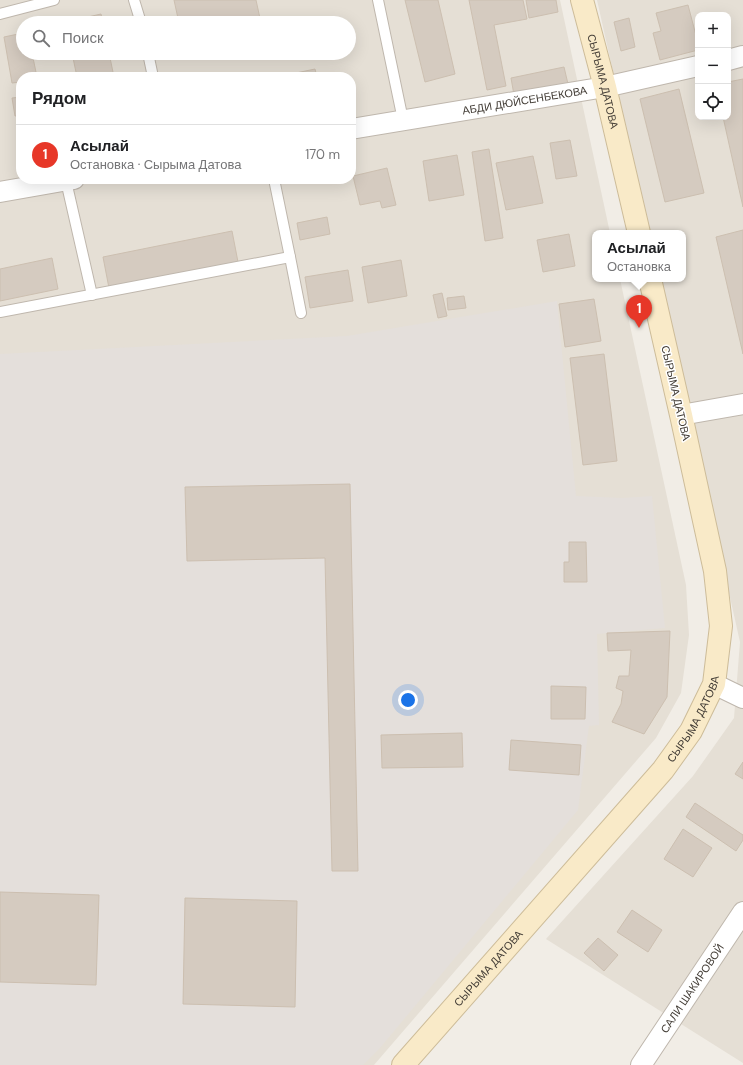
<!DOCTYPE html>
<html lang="ru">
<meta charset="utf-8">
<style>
:root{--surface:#fff;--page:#f2f2f2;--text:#202124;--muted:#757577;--line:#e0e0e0;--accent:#e73728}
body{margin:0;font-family:"DM Sans",sans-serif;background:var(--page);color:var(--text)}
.controls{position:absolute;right:12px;top:12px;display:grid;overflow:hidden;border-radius:8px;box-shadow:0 4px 16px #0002}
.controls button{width:36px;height:36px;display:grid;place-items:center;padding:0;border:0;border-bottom:1px solid var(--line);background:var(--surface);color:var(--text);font:20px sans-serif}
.you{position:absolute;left:408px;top:700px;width:14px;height:14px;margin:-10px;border:3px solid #fff;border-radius:50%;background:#1a73e8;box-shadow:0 0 0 6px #1a73e833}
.badge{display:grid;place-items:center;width:26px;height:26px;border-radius:50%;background:var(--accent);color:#fff;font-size:13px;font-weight:700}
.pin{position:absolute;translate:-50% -33px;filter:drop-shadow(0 1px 2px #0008)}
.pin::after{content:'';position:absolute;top:21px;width:14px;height:12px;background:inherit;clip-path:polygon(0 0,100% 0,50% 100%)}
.popup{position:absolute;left:592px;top:230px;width:94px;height:52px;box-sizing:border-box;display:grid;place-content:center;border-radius:8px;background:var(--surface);filter:drop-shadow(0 1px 3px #0005);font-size:13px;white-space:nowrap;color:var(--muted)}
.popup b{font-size:15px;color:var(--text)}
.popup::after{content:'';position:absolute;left:50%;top:100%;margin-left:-8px;border:8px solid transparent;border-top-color:var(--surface)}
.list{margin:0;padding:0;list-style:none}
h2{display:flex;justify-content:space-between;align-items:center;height:52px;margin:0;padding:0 16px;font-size:17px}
h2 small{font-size:13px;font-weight:400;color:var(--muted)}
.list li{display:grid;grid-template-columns:26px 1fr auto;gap:12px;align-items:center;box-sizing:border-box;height:60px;padding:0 16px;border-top:1px solid var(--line)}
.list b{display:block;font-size:15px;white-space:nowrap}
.list p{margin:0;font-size:13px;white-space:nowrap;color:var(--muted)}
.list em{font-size:13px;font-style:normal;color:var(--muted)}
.icon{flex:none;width:22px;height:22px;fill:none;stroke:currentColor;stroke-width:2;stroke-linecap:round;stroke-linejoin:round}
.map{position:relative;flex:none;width:743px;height:1065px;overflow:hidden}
.search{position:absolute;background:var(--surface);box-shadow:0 4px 16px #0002;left:16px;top:16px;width:340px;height:44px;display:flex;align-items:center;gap:10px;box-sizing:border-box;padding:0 14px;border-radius:22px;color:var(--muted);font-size:15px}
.panel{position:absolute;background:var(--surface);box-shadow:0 4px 16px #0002;left:16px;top:72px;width:340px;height:112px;border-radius:16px}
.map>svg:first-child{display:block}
.residential{fill:#e5dfd5;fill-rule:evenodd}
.industrial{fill:#e4dfdb}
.building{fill:#d5cbc0;stroke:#ccbfb0}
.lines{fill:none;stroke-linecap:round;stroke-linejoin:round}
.lane-casing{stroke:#bfb7ad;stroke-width:12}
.street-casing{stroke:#bfb7ad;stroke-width:22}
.secondary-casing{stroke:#cdbc99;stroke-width:24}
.lane{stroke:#fff;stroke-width:10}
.street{stroke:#fff;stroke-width:20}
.secondary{stroke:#f9eac8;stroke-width:22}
.labels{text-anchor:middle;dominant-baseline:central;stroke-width:3;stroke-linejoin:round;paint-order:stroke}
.street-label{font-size:11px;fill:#433d36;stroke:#fff}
</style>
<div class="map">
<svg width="743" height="1065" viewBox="0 0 743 1065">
<rect width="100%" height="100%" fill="#f1ede6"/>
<g class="residential">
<path d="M 0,0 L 560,0 L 610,233 L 595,233 L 595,279 L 620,279 L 686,585 L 689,635 L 681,693 L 656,738 L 374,1065 L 0,1065 ZM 23,23 L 349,23 L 349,53 L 23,53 ZM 21,77 L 351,77 L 351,179 L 21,179 Z"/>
<path d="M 597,0 L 743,0 L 743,1063 L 546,939 L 693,776 L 734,718 L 740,642 L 659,279 L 683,279 L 683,233 L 649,233 ZM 698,15 L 728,15 L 728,117 L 698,117 Z"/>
</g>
<polygon class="industrial" points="557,301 576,496 623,498 652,496 665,628 597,634 599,725 589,726 578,810 380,1048 363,1065 0,1065 0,354 347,336"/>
<g class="building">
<polygon points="174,0 256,0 261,23 179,23"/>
<polygon points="405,0 438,0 455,74 425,82"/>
<polygon points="469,0 523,0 527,19 494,25 506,86 487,90"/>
<polygon points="526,0 556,0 558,12 529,18"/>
<polygon points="688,5 698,43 698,50 660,60 653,33 661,31 656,13"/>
<polygon points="101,14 103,23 66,23 66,22"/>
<polygon points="629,18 635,47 621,51 614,22"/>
<polygon points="23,33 23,53 32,53 37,77 21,77 21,82 12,83 4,37"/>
<polygon points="72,53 109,53 114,77 77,77"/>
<polygon points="174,53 205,53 176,59"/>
<polygon points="564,67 568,84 514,95 511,78"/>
<polygon points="315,69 317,77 277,77"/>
<polygon points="743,79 743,207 723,117 728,117 728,82"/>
<polygon points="679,89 704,193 665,202 640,99"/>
<polygon points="21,97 21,115 15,116 12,98"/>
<polygon points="570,140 577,176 556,179 550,143"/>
<polygon points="489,149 503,238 485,241 472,152"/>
<polygon points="457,155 464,195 429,201 423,161"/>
<polygon points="533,156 543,203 506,210 496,163"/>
<polygon points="387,168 396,205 382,208 380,201 360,205 353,176"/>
<polygon points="327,217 330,234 300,240 297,223"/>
<polygon points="743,230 743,354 716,237"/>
<polygon points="232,231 238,262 109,288 103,257"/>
<polygon points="569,234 575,266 543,272 537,240"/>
<polygon points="52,258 58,289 0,301 0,269"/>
<polygon points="401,260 407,296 368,303 362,267"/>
<polygon points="348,270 353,301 310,308 305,277"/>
<polygon points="442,293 447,316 438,318 433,295"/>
<polygon points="464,296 466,308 448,310 447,298"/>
<polygon points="594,299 601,341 565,347 559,304"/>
<polygon points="604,354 617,461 583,465 570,358"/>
<polygon points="350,484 358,871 332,871 325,558 187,561 185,487"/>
<polygon points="569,542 586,542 587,582 564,582 564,562 569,562"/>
<polygon points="670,631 667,697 644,734 612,722 621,704 623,691 616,688 619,676 629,676 631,650 608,651 607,633"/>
<polygon points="551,686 586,687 585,719 551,719"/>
<polygon points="462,733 463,767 382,768 381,735"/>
<polygon points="511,740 581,745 579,775 509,770"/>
<polygon points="743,762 743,779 735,774"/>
<polygon points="695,803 743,835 743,840 736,851 686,817"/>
<polygon points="683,829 712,848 693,877 664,859"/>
<polygon points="0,892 99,895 96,985 0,982"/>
<polygon points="185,898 297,901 295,1007 183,1004"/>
<polygon points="632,910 662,930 648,952 617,932"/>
<polygon points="598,938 618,955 604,971 584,953"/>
</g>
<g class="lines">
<g class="lane-casing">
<g id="lane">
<polyline points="134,0 141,23"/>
<polyline points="378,0 403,120"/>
<polyline points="0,14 54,0"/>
<polyline points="148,53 153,77"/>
<polyline points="66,181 92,295"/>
<polyline points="290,257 301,313"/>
<polyline points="0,312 290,257 274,179"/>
</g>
</g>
<g class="street-casing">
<g id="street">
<polyline points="728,60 743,56"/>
<path id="s1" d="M 351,129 L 605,87 L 698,66"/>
<polyline points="0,192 74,179"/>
<polyline points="681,415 743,404"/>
<polyline points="714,684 743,698"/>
<path id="s2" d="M 641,1065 L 743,912"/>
</g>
</g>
<g class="secondary-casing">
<g id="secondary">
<path id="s3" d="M 582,0 L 605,87 L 639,233"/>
<path id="s4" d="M 403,1065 L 663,770 L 691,731 L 714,684 L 721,626 L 715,571 L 681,415 L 650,279"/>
</g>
</g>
<use href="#lane" class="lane"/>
<use href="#street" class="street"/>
<use href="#secondary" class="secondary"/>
</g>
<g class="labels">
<g class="street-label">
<text stroke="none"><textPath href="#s3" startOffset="84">СЫРЫМА ДАТОВА</textPath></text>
<text stroke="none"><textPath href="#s1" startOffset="176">АБДИ ДЮЙСЕНБЕКОВА</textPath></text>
<text transform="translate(676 393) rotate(77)">СЫРЫМА ДАТОВА</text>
<text stroke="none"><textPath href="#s4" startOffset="453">СЫРЫМА ДАТОВА</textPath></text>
<text stroke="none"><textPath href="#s4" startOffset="129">СЫРЫМА ДАТОВА</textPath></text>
<text stroke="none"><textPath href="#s2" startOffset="92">САЛИ ШАКИРОВОЙ</textPath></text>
</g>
</g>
</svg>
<div class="controls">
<button>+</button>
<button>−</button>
<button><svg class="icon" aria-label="locate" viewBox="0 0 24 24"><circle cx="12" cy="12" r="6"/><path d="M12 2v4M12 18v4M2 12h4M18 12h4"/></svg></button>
</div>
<div class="you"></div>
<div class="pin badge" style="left:639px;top:328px">1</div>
<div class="popup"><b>Асылай</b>Остановка</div>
<div class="search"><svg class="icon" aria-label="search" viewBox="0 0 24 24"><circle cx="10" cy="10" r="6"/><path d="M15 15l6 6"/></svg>Поиск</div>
<section class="panel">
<h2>Рядом<small></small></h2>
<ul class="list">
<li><span class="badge">1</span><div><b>Асылай</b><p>Остановка · Сырыма Датова</p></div><em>170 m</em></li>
</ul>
</section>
</div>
